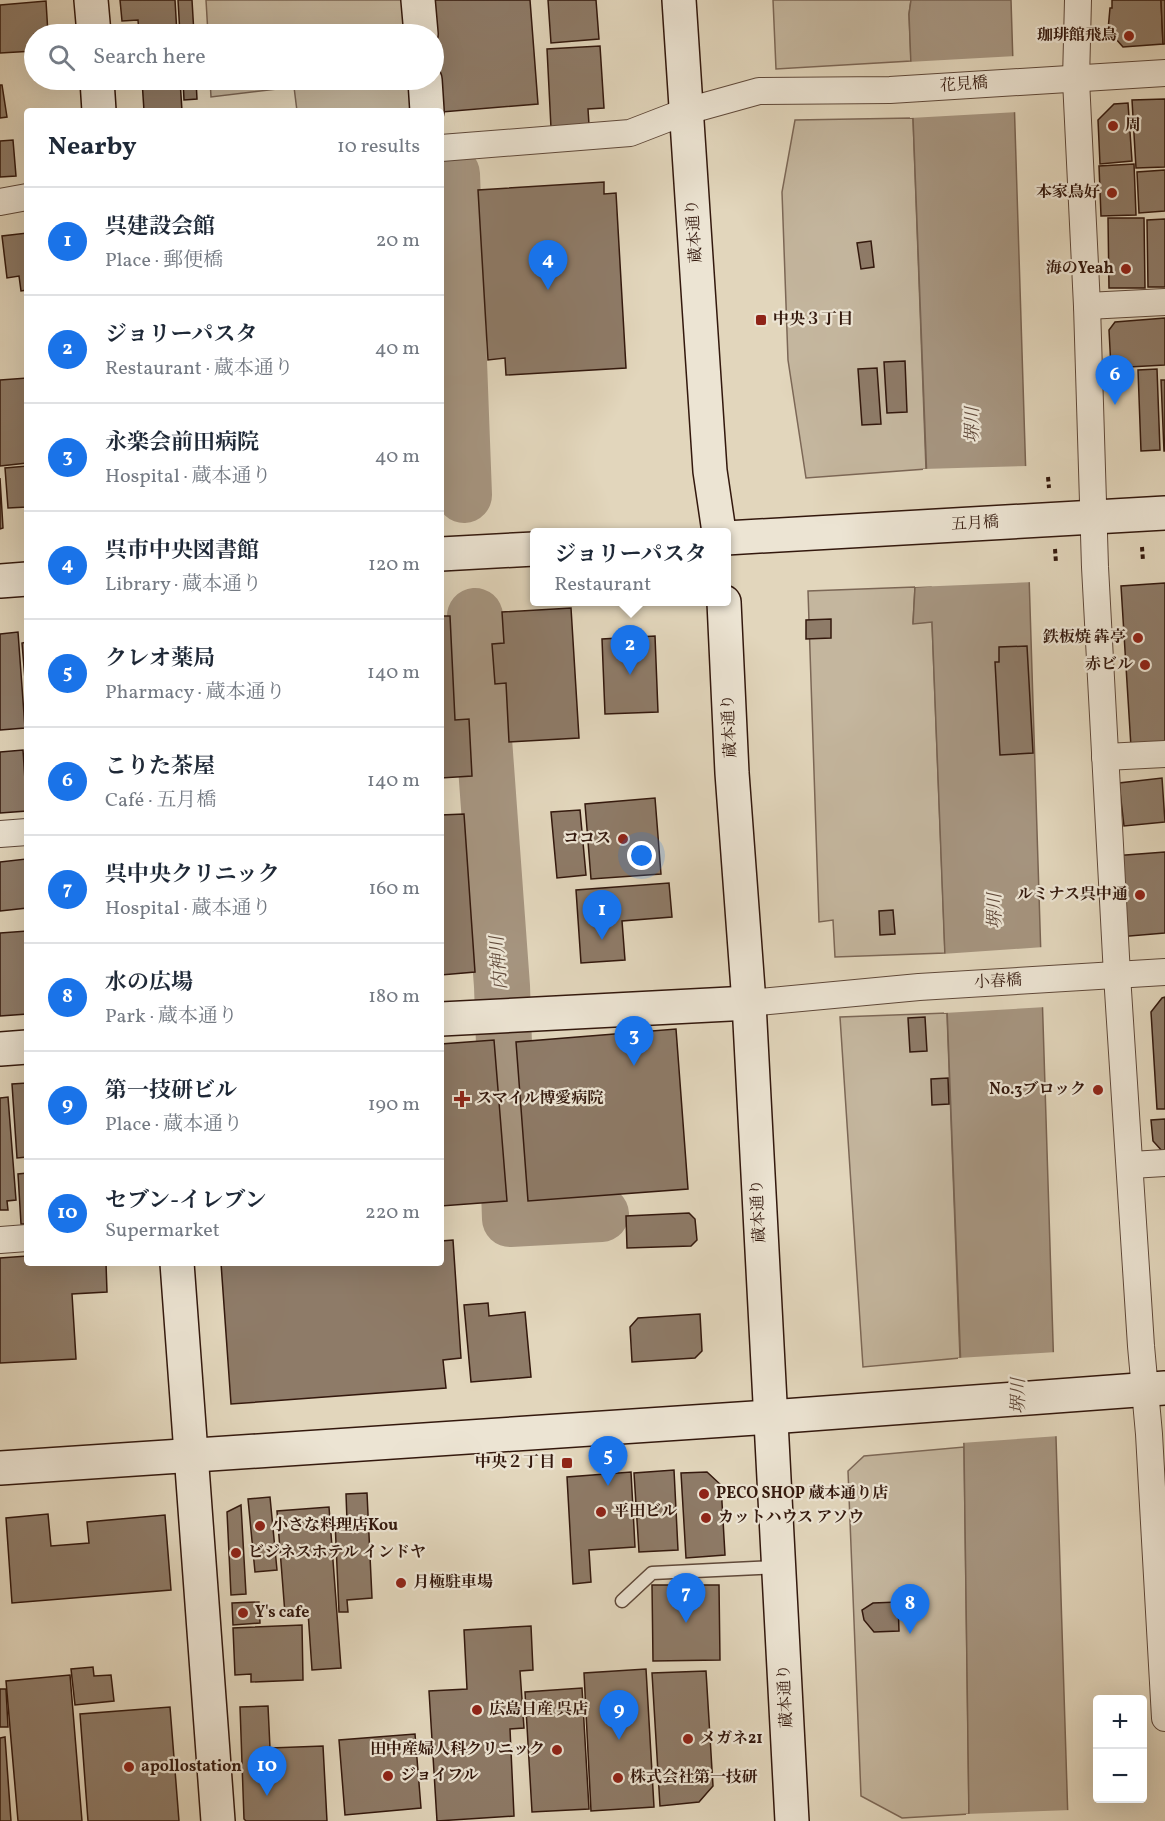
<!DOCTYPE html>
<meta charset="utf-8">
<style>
:root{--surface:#fff;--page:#f6f6f7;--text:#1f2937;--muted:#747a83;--line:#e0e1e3;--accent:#1a73e8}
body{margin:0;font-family:Vollkorn,"Noto Serif JP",serif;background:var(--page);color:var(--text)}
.controls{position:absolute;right:18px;bottom:18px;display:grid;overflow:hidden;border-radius:6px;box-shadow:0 6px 24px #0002}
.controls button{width:54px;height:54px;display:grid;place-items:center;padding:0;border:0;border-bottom:2px solid var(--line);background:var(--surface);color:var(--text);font:30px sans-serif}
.you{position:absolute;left:642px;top:856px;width:21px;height:21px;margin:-15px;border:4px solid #fff;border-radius:50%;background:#1a73e8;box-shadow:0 0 0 9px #1a73e833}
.badge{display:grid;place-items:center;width:39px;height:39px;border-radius:50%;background:var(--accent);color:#fff;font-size:20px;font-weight:700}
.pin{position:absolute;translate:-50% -50px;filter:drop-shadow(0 2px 3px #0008)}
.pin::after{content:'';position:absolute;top:32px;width:21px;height:18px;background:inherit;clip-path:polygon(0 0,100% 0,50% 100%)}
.popup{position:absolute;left:530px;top:528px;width:201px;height:78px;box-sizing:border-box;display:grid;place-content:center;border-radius:6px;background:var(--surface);filter:drop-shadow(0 2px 4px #0005);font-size:20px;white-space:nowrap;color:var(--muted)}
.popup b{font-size:22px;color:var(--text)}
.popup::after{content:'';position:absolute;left:50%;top:100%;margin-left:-12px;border:12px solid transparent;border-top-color:var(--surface)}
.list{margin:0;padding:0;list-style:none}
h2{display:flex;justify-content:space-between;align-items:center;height:78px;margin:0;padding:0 24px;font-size:26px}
h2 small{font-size:20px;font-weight:400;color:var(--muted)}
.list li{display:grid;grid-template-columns:39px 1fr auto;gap:18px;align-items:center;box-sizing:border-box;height:108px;padding:0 24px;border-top:2px solid var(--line)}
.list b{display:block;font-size:22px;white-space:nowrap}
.list p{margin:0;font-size:20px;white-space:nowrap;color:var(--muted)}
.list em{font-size:20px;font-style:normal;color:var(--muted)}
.icon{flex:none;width:33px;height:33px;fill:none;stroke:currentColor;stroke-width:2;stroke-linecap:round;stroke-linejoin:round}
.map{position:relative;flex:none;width:1165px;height:1821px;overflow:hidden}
.search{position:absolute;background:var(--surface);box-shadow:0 6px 24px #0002;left:24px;top:24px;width:420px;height:66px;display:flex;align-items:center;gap:15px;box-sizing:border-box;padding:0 21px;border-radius:33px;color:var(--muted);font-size:22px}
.panel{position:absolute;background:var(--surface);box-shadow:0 6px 24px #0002;left:24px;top:108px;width:420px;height:1158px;border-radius:6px}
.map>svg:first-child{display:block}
.green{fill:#c4b69e;stroke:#7c6756;stroke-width:1.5}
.water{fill:#a69580;stroke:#786352;stroke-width:1.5}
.pier{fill:#e2d6bc}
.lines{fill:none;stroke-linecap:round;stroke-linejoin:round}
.river{stroke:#a69580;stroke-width:56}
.building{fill:#8e7b68;stroke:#33180d;stroke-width:1.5}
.lane-casing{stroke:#5f4839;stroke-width:15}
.street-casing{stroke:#5f4839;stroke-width:28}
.secondary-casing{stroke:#33180d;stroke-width:36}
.path{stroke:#33180d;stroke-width:4;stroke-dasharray:4.5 3;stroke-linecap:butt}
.lane{stroke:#ece4d3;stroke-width:12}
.street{stroke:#ece4d3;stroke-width:26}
.secondary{stroke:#ece4d3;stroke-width:33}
.poi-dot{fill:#8f2418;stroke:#ece4d3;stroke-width:2}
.labels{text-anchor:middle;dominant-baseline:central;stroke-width:4.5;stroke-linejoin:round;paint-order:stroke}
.poi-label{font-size:16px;font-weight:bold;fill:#33180d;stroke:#ece4d3;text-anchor:start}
.street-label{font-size:16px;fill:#33180d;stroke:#ece4d3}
.water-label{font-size:18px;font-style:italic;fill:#614a3b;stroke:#ece4d3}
</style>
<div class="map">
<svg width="1165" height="1821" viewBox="0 0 1165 1821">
<rect width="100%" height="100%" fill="#e2d6bc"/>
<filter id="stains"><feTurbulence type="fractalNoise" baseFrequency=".00333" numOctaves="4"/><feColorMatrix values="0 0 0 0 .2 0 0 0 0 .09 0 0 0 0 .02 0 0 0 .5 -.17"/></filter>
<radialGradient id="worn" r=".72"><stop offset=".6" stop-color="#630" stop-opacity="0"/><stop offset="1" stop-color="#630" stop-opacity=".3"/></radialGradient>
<g class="green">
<polygon points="206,0 407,0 410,34 208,34"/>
<polygon points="773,0 911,0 909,14 911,61 776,69"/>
<polygon points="210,80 414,80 417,111 297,111 294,87 211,97"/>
<polygon points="913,118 926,469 806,478 788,360 782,192 795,120"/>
<polygon points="915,587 913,623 932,622 945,953 835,957 833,920 819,922 808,591"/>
<polygon points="947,1013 960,1358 863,1367 840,1017"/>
<polygon points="964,1447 969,1814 902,1818 861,1796 848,1471 864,1456"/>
</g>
<polygon class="water" points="911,0 1011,0 1068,1821 969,1821 964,1447 932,622 913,624 915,587 931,586 909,14"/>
<g class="pier">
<polygon points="1016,56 1018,112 910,118 908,62"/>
<polygon points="1029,466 1033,582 915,587 914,584 928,583 923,469"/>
<polygon points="1044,947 1046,1007 944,1013 942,954"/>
<polygon points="1057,1352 1059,1436 961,1443 958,1358"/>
<polygon points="1071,1810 1071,1821 966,1821 966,1814"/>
</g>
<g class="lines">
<g class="river">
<polyline points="452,174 464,495"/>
<polyline points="475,616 502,986 510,1219 601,1214"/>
</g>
</g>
<g class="building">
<polygon points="120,0 175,0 177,34 139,34 138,20 122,21"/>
<polygon points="178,0 192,0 194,34 180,34"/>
<polygon points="433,0 530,0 538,104 442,112"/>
<polygon points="548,0 596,0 599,39 551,43"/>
<polygon points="1112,0 1161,0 1163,44 1123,47 1108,30 1110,8 1112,8"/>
<polygon points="1161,0 1165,0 1165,44 1163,44"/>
<polygon points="46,1 48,34 34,34 34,51 0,53 0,5"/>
<polygon points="600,46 604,108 588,109 589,125 551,128 547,49"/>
<polygon points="142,80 180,80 182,111 144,111"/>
<polygon points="183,80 196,80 197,99 184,100"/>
<polygon points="0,85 2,85 7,117 0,118"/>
<polygon points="1165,99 1165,167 1136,168 1132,100"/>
<polygon points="1128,103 1132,161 1100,164 1098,120 1114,104"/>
<polygon points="13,140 16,176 0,177 0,141"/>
<polygon points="1134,164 1136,215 1101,216 1099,166"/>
<polygon points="1165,170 1165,211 1139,213 1137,172"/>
<polygon points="604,182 604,194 616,193 626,368 506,375 505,358 488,360 478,190"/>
<polygon points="1108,218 1144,218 1145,288 1109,288"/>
<polygon points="1165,219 1165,287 1148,287 1147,220"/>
<polygon points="27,233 27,290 21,291 19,276 7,278 2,236"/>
<polygon points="871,241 874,267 861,269 857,243"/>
<polygon points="1165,318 1165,365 1111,368 1109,330 1115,322"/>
<polygon points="905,361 907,412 887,413 884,362"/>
<polygon points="877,368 881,424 862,425 858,369"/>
<polygon points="1157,369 1160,450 1141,451 1138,370"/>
<polygon points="27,378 27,463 0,466 0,380"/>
<polygon points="1161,380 1165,380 1165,451 1164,451"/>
<polygon points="27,466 27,507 8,508 5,468"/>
<polygon points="0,478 3,528 0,529"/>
<polygon points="1165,583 1165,744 1131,747 1121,586"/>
<polygon points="571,608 579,738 509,742 506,683 495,684 492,644 504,643 502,612"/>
<polygon points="441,616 450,616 455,720 469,719 472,776 441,778"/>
<polygon points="831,619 831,638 806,639 806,620"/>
<polygon points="18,632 25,728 0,730 0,634"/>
<polygon points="655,636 658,712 605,714 602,639"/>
<polygon points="27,642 27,704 22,643"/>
<polygon points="1027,646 1033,753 1000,755 995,662 999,662 999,647"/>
<polygon points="23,750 27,811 0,813 0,752"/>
<polygon points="1162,778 1165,822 1124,826 1119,783"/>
<polygon points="655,798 661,874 591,879 585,804"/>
<polygon points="580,810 586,875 557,878 551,812"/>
<polygon points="464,814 475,972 441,975 441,815"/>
<polygon points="1165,852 1165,933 1118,937 1113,856"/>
<polygon points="26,859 27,908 0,911 0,862"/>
<polygon points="669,883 672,917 622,921 625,960 581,963 576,890"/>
<polygon points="893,910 895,934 880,935 879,911"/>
<polygon points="27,931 27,1014 0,1016 0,933"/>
<polygon points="1165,997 1165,1109 1157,1109 1151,1012 1162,998"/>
<polygon points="925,1017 927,1051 910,1052 908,1018"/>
<polygon points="676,1029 688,1189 528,1201 516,1042"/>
<polygon points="494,1040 507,1201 441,1206 441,1044"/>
<polygon points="948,1078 949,1104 932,1105 931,1079"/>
<polygon points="27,1083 27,1157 17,1158 12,1084"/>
<polygon points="8,1097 16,1200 7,1201 8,1210 0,1210 0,1098"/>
<polygon points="1165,1119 1165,1152 1163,1152 1153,1141 1151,1120"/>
<polygon points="27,1173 27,1224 21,1224 18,1174"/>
<polygon points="689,1213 695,1219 697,1240 691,1246 627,1248 626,1216"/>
<polygon points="453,1240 461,1358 443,1360 446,1388 231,1404 221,1263 441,1263 441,1241"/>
<polygon points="27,1256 27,1263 106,1263 107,1292 72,1294 76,1359 0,1363 0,1258"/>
<polygon points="488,1303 489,1316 525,1312 531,1377 471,1382 464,1305"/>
<polygon points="700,1314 702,1351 695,1358 632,1362 630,1327 638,1318"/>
<polygon points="674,1470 678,1550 639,1552 634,1473"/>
<polygon points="631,1472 635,1547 589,1550 591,1582 573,1584 567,1477"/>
<polygon points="707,1472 721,1485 725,1555 686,1558 681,1473"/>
<polygon points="367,1493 372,1598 347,1600 348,1612 339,1612 335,1521 347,1521 346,1494"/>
<polygon points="270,1497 277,1570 255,1572 248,1499"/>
<polygon points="241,1505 246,1594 231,1595 227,1512"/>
<polygon points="329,1507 341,1668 312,1670 308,1612 285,1614 277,1511"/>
<polygon points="48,1514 51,1546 89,1543 87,1522 165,1515 171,1590 12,1603 6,1518"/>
<polygon points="652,1585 719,1585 720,1660 653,1661"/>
<polygon points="259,1602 260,1623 233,1625 232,1603"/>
<polygon points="898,1602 899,1631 874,1632 864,1620 862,1610 873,1603"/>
<polygon points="302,1625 303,1680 251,1682 251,1674 235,1675 233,1628"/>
<polygon points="531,1626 533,1670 520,1671 524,1728 510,1729 514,1816 437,1821 429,1691 467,1689 464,1630"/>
<polygon points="93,1667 94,1676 111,1675 114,1701 75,1705 71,1669"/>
<polygon points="646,1669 654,1807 591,1811 584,1673"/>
<polygon points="706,1671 713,1786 699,1802 660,1806 652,1673"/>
<polygon points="70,1675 82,1821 18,1821 6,1681"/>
<polygon points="582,1688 589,1809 532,1812 525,1692"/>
<polygon points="0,1689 6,1689 8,1727 0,1727"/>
<polygon points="268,1706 270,1748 323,1746 327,1821 246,1821 244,1819 240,1707"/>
<polygon points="170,1707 179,1821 88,1821 80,1714"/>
<polygon points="415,1734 421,1808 345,1815 339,1740"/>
<polygon points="5,1737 11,1821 0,1821 0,1738"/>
</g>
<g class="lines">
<g class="lane-casing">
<polyline id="lane" points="622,1601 652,1573 777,1567"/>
</g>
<g class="street-casing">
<g id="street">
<polyline points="1078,0 1076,80 1087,306 1095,567 1117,975 1141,1346 1149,1434 1165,1718"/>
<polyline points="441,148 630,133 687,111 759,91 890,90 1165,73"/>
<polyline points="0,202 27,197"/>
<polyline points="1087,306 1165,302"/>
<polyline points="1105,757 1165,754"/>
<polyline points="0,834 27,832"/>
<polyline points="749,1003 919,987 1165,972"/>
<polyline points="1131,1165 1165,1163"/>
<polyline points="0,1240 27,1238"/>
</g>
</g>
<g class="secondary-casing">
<g id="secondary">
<polyline points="91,0 94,34"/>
<polyline points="418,0 421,34"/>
<polyline points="679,0 710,471 719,532"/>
<polyline points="97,80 99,111"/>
<polyline points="425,80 427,111"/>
<polyline points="726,538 1165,513"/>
<polyline points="441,554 534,549"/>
<polyline points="0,581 27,579"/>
<polyline points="724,602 732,773 749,1003 792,1821"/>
<polyline points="441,1019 749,1003"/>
<polyline points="0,1049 27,1047"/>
<polyline points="177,1263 218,1821"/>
<polyline points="0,1468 770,1417 1165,1388"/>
</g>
</g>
<g class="path">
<polyline points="1048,477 1049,488"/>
<polyline points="1142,547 1143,561"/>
<polyline points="1055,549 1056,563"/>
</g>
<use href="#lane" class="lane"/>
<use href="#street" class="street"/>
<use href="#secondary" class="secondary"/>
</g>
<g class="poi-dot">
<circle cx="1129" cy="36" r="6"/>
<circle cx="1113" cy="126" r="6"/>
<circle cx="1112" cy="193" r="6"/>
<circle cx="1126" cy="269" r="6"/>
<rect x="755" y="314" width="12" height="12" rx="3"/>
<circle cx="1138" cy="638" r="6"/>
<circle cx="1145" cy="665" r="6"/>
<circle cx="623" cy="839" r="6"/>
<circle cx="1140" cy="895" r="6"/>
<circle cx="1098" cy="1090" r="6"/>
<path d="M459 1090h6v6h6v6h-6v6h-6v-6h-6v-6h6z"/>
<rect x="561" y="1457" width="12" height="12" rx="3"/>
<circle cx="704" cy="1494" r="6"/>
<circle cx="601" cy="1512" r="6"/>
<circle cx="706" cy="1518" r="6"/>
<circle cx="260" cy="1526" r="6"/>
<circle cx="236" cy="1553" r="6"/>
<circle cx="401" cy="1583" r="6"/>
<circle cx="243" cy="1613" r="6"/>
<circle cx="477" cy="1710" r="6"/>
<circle cx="688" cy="1739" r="6"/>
<circle cx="557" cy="1750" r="6"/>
<circle cx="129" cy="1767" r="6"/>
<circle cx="388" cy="1776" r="6"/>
<circle cx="618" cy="1778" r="6"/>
</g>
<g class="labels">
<g class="poi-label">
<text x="1117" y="36" text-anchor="end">珈琲館飛鳥</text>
<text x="1125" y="126">周</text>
<text x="1100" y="193" text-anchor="end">本家鳥好</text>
<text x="1114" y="269" text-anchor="end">海のYeah</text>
<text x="773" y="320">中央３丁目</text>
<text x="1126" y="638" text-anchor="end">鉄板焼 犇亭</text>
<text x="1133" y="665" text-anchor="end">赤ビル</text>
<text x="611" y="839" text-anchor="end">ココス</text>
<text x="1128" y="895" text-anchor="end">ルミナス呉中通</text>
<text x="1086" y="1090" text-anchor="end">No.3ブロック</text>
<text x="476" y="1099">スマイル博愛病院</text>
<text x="555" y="1463" text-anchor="end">中央２丁目</text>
<text x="716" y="1494">PECO SHOP 蔵本通り店</text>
<text x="613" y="1512">平田ビル</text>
<text x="718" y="1518">カットハウス アソウ</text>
<text x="272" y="1526">小さな料理店Kou</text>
<text x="248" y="1553">ビジネスホテル インドヤ</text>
<text x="413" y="1583">月極駐車場</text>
<text x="255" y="1613">Y's cafe</text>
<text x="489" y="1710">広島日産 呉店</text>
<text x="700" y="1739">メガネ21</text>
<text x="545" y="1750" text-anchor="end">田中産婦人科クリニック</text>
<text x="141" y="1767">apollostation</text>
<text x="400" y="1776">ジョイフル</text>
<text x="630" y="1778">株式会社第一技研</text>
</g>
<g class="street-label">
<text transform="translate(964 85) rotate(-4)">花見橋</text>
<text transform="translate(695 231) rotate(-94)">蔵本通り</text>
<text transform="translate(975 524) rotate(-3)">五月橋</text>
<text transform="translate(730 726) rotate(-93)">蔵本通り</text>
<text transform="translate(998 982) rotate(-3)">小春橋</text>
<text transform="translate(759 1211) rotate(-93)">蔵本通り</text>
<text transform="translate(786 1696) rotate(-93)">蔵本通り</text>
</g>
<g class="water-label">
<text transform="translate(973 425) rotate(-90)">堺川</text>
<text transform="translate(996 911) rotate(-91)">堺川</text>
<text transform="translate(500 963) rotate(-94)">内神川</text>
<text transform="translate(1019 1396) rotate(-90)">堺川</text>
</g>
</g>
<rect width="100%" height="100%" filter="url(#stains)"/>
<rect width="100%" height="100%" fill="url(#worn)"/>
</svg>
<div class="controls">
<button>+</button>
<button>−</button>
</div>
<div class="you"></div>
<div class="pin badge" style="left:602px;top:940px">1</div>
<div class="pin badge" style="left:630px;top:675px">2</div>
<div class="popup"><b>ジョリーパスタ</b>Restaurant</div>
<div class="pin badge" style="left:634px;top:1066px">3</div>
<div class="pin badge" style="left:548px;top:290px">4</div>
<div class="pin badge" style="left:608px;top:1486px">5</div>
<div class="pin badge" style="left:1115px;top:405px">6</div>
<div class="pin badge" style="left:686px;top:1623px">7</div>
<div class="pin badge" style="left:910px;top:1634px">8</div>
<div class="pin badge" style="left:619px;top:1740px">9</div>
<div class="pin badge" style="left:267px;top:1796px">10</div>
<div class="search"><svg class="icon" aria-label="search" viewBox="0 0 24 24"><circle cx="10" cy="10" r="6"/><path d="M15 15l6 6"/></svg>Search here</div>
<section class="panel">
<h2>Nearby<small>10 results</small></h2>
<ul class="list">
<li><span class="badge">1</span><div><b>呉建設会館</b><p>Place · 郵便橋</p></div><em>20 m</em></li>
<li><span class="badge">2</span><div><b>ジョリーパスタ</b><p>Restaurant · 蔵本通り</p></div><em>40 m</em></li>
<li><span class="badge">3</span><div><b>永楽会前田病院</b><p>Hospital · 蔵本通り</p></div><em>40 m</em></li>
<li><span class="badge">4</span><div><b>呉市中央図書館</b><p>Library · 蔵本通り</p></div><em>120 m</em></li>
<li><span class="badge">5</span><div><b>クレオ薬局</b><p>Pharmacy · 蔵本通り</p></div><em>140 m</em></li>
<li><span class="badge">6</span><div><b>こりた茶屋</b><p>Café · 五月橋</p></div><em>140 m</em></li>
<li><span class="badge">7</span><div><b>呉中央クリニック</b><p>Hospital · 蔵本通り</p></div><em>160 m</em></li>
<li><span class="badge">8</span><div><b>水の広場</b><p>Park · 蔵本通り</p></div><em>180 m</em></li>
<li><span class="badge">9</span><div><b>第一技研ビル</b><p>Place · 蔵本通り</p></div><em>190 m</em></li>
<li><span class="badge">10</span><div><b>セブン-イレブン</b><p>Supermarket</p></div><em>220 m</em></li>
</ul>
</section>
</div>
